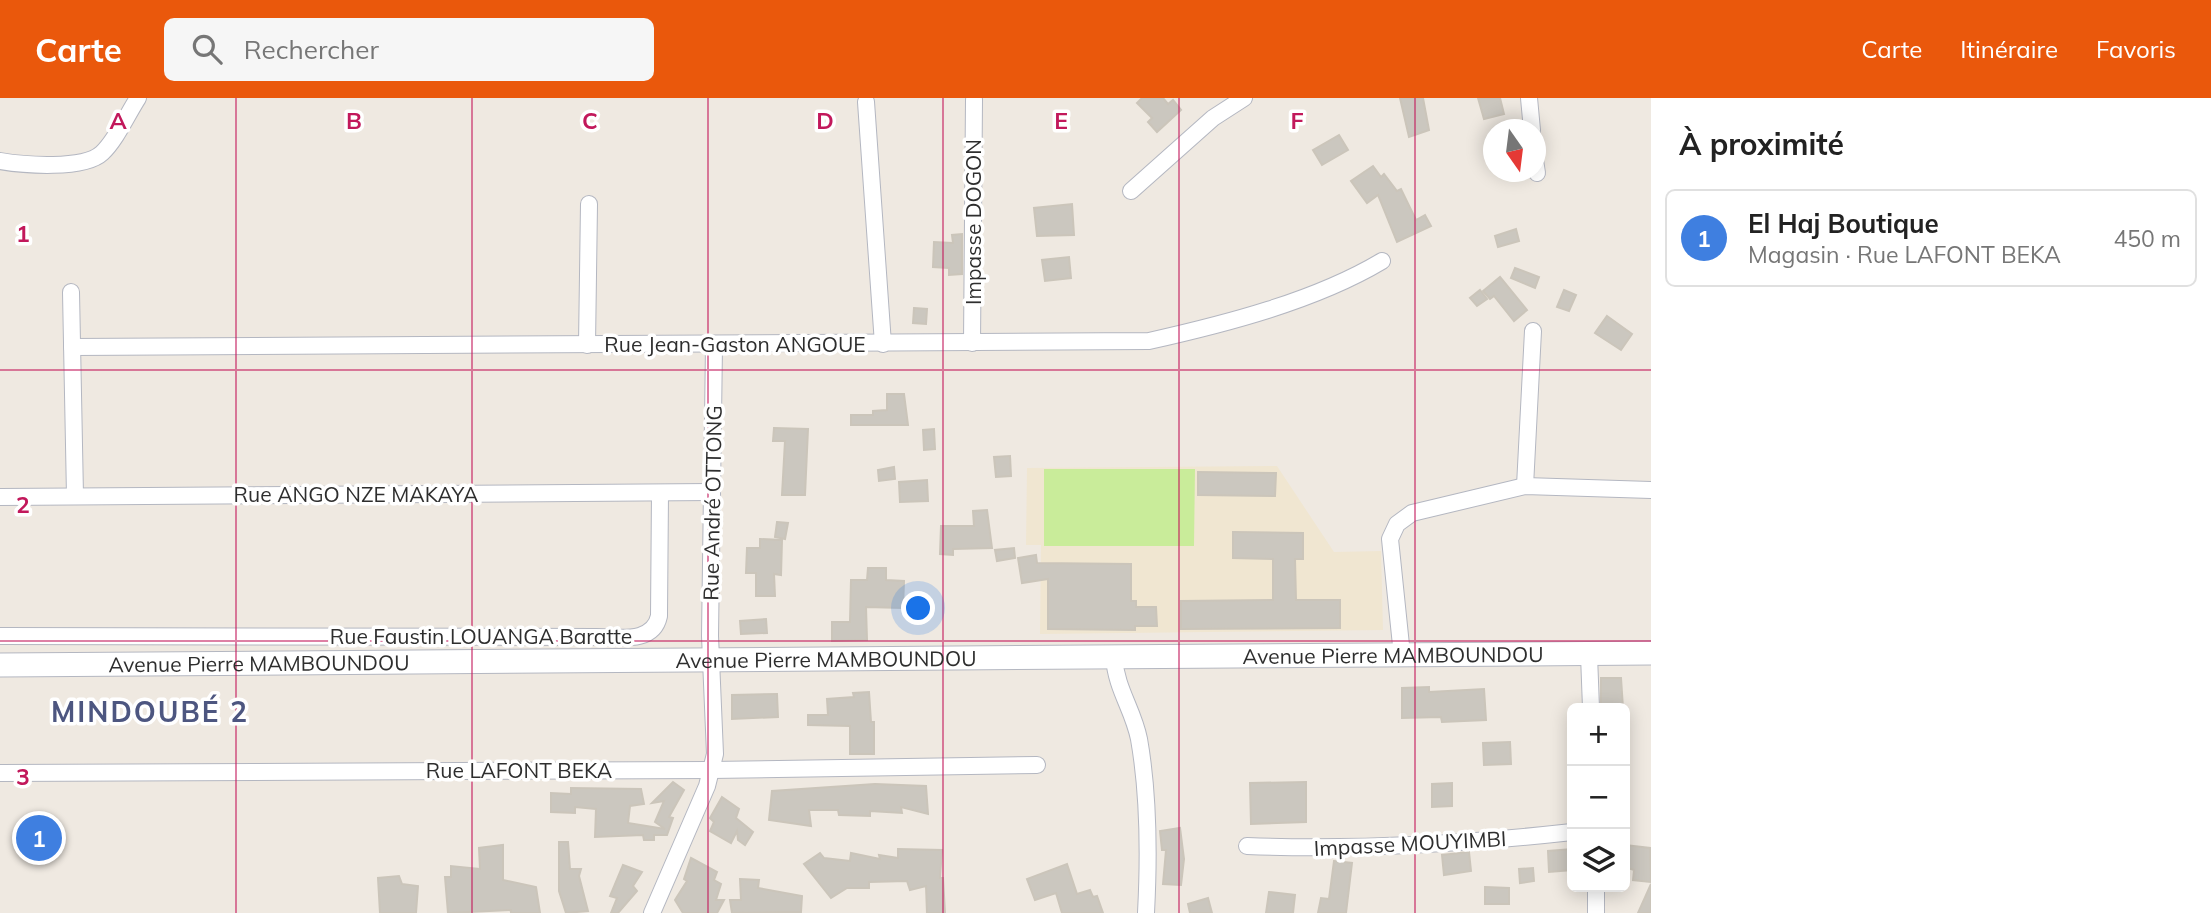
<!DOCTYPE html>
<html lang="fr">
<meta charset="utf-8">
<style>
:root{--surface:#fff;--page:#f6f6f6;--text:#222;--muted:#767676;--line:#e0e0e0;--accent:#ea580c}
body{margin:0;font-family:Mulish,sans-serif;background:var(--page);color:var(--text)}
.controls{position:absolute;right:21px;bottom:21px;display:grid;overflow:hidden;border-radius:10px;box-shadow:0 4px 18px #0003}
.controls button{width:63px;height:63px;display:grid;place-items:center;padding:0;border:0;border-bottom:2px solid var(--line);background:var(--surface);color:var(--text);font:35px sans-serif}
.compass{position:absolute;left:1483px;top:21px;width:63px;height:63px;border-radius:50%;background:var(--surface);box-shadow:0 4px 18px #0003;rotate:166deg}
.you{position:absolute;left:919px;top:511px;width:24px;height:24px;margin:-18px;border:5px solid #fff;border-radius:50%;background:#1a73e8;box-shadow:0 0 0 10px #1a73e833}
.badge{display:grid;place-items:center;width:46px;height:46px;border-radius:50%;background:var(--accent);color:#fff;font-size:23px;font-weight:700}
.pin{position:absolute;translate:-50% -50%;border:4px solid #fff;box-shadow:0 2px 7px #0006}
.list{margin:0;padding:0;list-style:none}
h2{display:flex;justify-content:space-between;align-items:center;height:91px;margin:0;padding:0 28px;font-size:30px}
h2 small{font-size:23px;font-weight:400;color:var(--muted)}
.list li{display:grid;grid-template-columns:46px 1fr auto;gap:21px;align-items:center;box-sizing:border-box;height:98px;margin:0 14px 14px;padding:0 14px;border:2px solid var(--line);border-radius:10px}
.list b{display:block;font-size:26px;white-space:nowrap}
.list p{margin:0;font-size:23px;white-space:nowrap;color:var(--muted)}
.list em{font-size:23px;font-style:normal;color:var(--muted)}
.icon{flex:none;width:38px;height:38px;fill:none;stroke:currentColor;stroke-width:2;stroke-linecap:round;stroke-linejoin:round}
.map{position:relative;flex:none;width:1651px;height:815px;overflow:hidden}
header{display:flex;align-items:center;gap:42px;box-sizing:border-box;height:98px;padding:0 35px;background:var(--accent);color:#fff}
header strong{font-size:33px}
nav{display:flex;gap:38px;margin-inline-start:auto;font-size:24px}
.search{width:490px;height:63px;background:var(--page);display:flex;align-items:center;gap:18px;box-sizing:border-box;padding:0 24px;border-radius:10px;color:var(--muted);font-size:26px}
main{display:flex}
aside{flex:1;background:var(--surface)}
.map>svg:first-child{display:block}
.education{fill:#f0e6d1}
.pitch{fill:#c9ec9a}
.building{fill:#cbc7bf;stroke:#cbc5ba;stroke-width:2}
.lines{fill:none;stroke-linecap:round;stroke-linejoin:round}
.street-casing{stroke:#b4b7c1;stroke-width:18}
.secondary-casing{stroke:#b4b7c1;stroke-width:25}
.street{stroke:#fff;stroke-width:16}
.secondary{stroke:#fff;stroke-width:23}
.grid{fill:none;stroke:#c2185b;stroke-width:2;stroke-opacity:0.55}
.labels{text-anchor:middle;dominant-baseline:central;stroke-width:7;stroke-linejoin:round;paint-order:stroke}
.street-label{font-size:21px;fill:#2e2e2e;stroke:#fff}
.district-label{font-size:28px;font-weight:bold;letter-spacing:2px;fill:#4d5680;stroke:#fff}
.grid-label{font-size:23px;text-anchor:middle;font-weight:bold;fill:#c2185b;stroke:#fff;stroke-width:7;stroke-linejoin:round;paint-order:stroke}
</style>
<header>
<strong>Carte</strong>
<div class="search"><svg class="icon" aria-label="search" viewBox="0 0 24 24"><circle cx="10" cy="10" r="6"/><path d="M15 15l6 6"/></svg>Rechercher</div>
<nav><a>Carte</a><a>Itinéraire</a><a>Favoris</a></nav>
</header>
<main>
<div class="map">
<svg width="1651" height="815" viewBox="0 0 1651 815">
<rect width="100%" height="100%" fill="#efe9e1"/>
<polygon class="education" points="1277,368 1334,454 1381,453 1383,532 1040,536 1041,447 1026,447 1027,370"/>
<polygon class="pitch" points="1044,371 1195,371 1194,448 1044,448"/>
<g class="building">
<polygon points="1142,0 1163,0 1168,6 1173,2 1181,12 1157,34 1148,24 1152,20 1137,5"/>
<polygon points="1400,0 1423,0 1429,32 1409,39"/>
<polygon points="1478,0 1500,0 1504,16 1484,21"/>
<polygon points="1339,37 1348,52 1322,67 1313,52"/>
<polygon points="1373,68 1381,79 1384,76 1397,93 1401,91 1416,122 1425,117 1431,128 1397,144 1378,97 1367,105 1351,83"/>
<polygon points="1072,106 1074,137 1037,138 1034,110"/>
<polygon points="1516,131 1519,143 1498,149 1495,138"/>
<polygon points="962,136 962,176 949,177 949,170 933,169 934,144 953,145 952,137"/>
<polygon points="1069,159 1071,180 1045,183 1042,162"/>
<polygon points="1515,170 1539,179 1535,190 1511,180"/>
<polygon points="1500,179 1527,212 1514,223 1494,198 1490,201 1483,193"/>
<polygon points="1480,192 1487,201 1477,208 1470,200"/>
<polygon points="1564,192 1576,197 1569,213 1557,209"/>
<polygon points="914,210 927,211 926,226 913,225"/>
<polygon points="1607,218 1632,236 1621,252 1595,235"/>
<polygon points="887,296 904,296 908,327 851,327 851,317 873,317 873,313 887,312"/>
<polygon points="774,330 808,331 805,397 782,397 785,343 773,343"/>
<polygon points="934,331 935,351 924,352 923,332"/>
<polygon points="1010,358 1011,378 996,379 994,359"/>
<polygon points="894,369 895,381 879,383 878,372"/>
<polygon points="1198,374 1276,375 1275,398 1198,397"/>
<polygon points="927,382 928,403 900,404 899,384"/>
<polygon points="987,412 992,450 953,451 953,457 940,456 941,428 974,428 973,413"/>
<polygon points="777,424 788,425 785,441 775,439"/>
<polygon points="1233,434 1303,435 1303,461 1295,461 1296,502 1340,502 1340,530 1181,531 1181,503 1273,502 1273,461 1233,460"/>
<polygon points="760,441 782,442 781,477 774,476 775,498 756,498 756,475 746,475 747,450 760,450"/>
<polygon points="1014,450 1015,460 997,463 995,452"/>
<polygon points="1036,457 1037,465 1131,466 1131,503 1136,503 1136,509 1156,509 1157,528 1135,528 1135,532 1048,531 1048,481 1022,485 1018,460"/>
<polygon points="868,470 886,470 886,482 904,483 903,510 866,509 867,542 832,543 832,524 850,524 851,482 867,482"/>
<polygon points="766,521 767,535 741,536 740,523"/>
<polygon points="1601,580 1621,580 1623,610 1601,610"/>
<polygon points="1429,589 1429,594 1484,591 1486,622 1442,624 1441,619 1402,620 1402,590"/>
<polygon points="869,594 871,624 874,624 874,656 850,656 850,628 808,627 808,617 828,617 827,601 854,599 853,595"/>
<polygon points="777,596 778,619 732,621 732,597"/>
<polygon points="1510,644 1511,666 1484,667 1483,645"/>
<polygon points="673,684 684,692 669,719 673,720 667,737 654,737 654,742 644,742 643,737 595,739 596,711 575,709 575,715 551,714 551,695 571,696 571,690 641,691 644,706 630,708 628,725 665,731 655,724 664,703 652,705"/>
<polygon points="1306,684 1306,724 1251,726 1250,685"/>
<polygon points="1452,685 1452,708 1432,709 1432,686"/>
<polygon points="875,686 926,688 928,716 901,709 902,715 870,713 870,718 839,717 838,712 809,712 811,728 769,722 772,693"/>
<polygon points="722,699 739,711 736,720 753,734 745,747 738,742 737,733 731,745 710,733 714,724 710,720"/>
<polygon points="1180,730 1184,761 1181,787 1163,786 1166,752 1162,752 1160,733"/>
<polygon points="559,744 568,744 570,771 581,771 579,778 588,813 566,815 559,793"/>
<polygon points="503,747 503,782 536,789 540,815 511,815 511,812 448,815 445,779 451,779 451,768 480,771 479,750"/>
<polygon points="1625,747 1650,750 1651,784 1633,782 1634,772 1625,769"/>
<polygon points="898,751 942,752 940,780 943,780 945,815 927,815 926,788 910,792 907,783 869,784 869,790 847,790 831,800 804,766 820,755 824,760 850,763 851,755 880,761 879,757 898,760"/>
<polygon points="1572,751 1572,772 1549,774 1548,753"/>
<polygon points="1469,754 1471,773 1444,777 1442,757"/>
<polygon points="691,760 717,774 714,782 721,786 716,802 724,802 717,815 683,815 675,802 687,783 684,781"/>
<polygon points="1334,763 1352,765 1346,815 1318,815 1321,800 1329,801"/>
<polygon points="1067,766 1077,796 1090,792 1093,799 1097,798 1103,815 1062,815 1056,795 1035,802 1027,781"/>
<polygon points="623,767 642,774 633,788 637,793 618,815 611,815 617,800 610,798"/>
<polygon points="1533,770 1534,783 1520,785 1519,771"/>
<polygon points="399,778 402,786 418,788 416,815 380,815 378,780"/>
<polygon points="740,781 759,782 758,790 802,798 801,814 732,815 730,802 741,802"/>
<polygon points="1651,786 1651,815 1638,815"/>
<polygon points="1485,789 1509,790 1509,806 1485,806"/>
<polygon points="1269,794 1295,797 1293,815 1266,815"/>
<polygon points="1208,800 1212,815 1190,815 1188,806"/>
</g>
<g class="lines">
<g class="street-casing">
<g id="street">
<polyline points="1529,0 1532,32"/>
<polyline points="866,4 883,246"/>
<polyline points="1535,62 1537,75"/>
<path d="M 0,63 C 23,67 84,72 102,55 C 116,42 127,17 138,0"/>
<polyline points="1131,93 1213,20 1244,0"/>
<polyline points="71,194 75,398"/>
<polyline points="972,245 974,2"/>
<polyline points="587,247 589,106"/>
<path d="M 72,249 L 1149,243 C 1225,226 1315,203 1382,163"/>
<polyline points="1525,388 1533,233"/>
<polyline points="0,399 712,394"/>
<path d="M 0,538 L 596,539 C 619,539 653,546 659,518 L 660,395"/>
<polyline points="1402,557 1390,441 1397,426 1412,415 1525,388 1651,392"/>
<polyline points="1589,557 1591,610"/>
<path d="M 1114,559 C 1116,591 1133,611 1139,641 C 1149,698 1149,758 1146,815"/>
<polyline points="0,675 711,672 1037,667"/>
<path d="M 1247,748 C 1355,752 1464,746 1572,734"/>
<polyline points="1596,789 1596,815"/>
<polyline points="652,815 707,688 715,656 710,538 714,248"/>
</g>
</g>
<g class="secondary-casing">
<g id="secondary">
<path id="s1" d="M 0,567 L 1651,555"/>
</g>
</g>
<use href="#street" class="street"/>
<use href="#secondary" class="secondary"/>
</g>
<path class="grid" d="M 236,0 L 236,815M 472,0 L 472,815M 708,0 L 708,815M 943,0 L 943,815M 1179,0 L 1179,815M 1415,0 L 1415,815M 0,272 L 1651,272M 0,543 L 1651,543"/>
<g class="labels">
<g class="street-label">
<text transform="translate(973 124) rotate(-90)">Impasse DOGON</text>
<text x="735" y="246">Rue Jean-Gaston ANGOUE</text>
<text x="356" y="396">Rue ANGO NZE MAKAYA</text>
<text transform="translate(712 405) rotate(-89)">Rue André OTTONG</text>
<text x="481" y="538">Rue Faustin LOUANGA Baratte</text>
<text stroke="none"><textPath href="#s1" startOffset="1393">Avenue Pierre MAMBOUNDOU</textPath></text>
<text stroke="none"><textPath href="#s1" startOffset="826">Avenue Pierre MAMBOUNDOU</textPath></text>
<text stroke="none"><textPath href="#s1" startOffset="259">Avenue Pierre MAMBOUNDOU</textPath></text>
<text x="519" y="672">Rue LAFONT BEKA</text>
<text transform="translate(1410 745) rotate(-3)">Impasse MOUYIMBI</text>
</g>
<g class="district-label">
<text x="150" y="613">MINDOUBÉ 2</text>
</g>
</g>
<g class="grid-label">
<text x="118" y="31">A</text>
<text x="354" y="31">B</text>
<text x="590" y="31">C</text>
<text x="825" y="31">D</text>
<text x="1061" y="31">E</text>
<text x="1297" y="31">F</text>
<text x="23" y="144">1</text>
<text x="23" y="415">2</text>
<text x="23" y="687">3</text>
</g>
</svg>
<div class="controls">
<button>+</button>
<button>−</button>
<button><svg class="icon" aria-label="layers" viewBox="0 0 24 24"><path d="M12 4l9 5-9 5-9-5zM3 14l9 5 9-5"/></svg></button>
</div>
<svg class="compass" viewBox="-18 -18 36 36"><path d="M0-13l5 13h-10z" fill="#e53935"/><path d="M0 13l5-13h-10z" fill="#767676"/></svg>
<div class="you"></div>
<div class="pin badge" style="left:39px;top:740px;background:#3f7fe0">1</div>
</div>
<aside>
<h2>À proximité<small></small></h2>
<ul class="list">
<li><span class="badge" style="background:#3f7fe0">1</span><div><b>El Haj Boutique</b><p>Magasin · Rue LAFONT BEKA</p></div><em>450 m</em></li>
</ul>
</aside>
</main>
